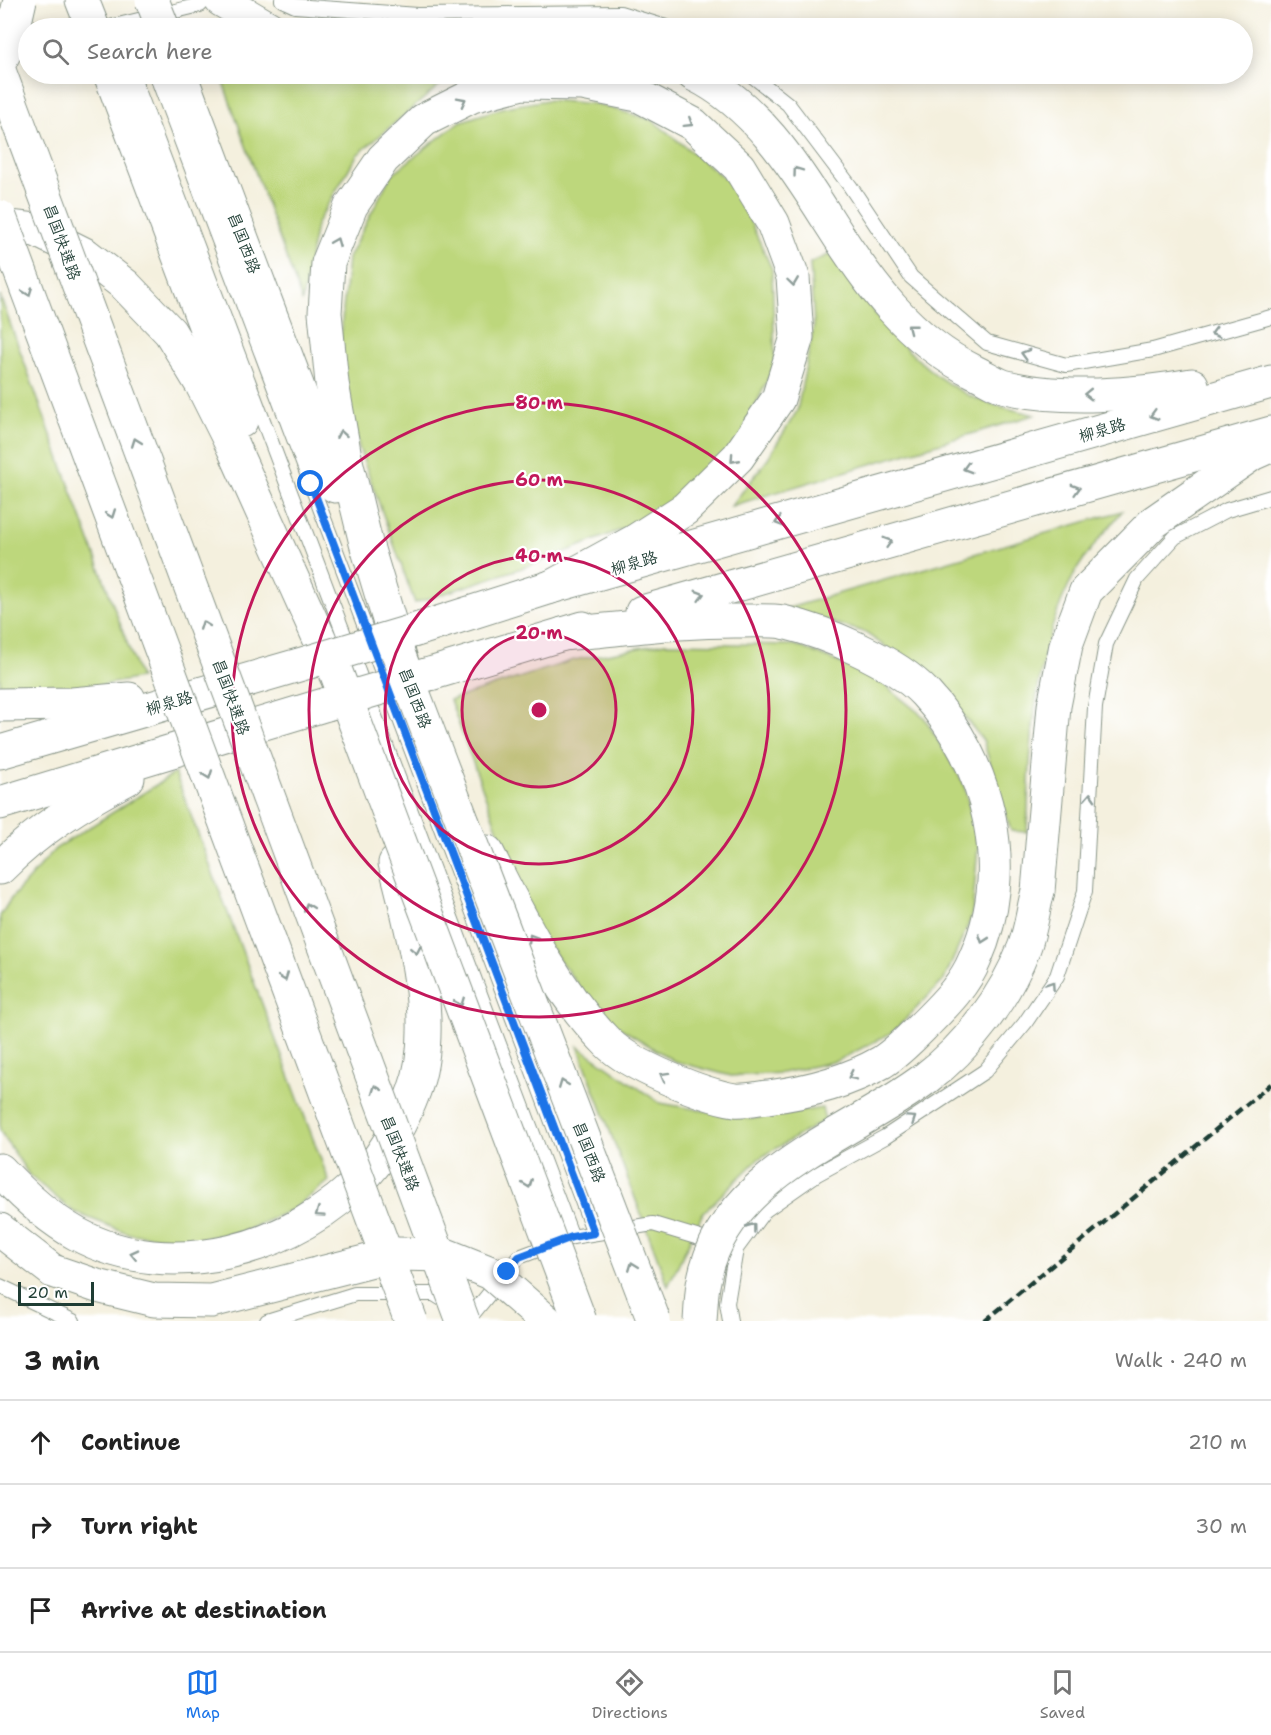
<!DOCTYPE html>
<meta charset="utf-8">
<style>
:root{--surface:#fff;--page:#f6f6f6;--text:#222;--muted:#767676;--line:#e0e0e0;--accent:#1a73e8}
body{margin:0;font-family:"Shantell Sans","LXGW WenKai TC",sans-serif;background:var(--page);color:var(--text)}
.scale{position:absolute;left:18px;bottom:15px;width:76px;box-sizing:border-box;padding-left:6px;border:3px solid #1f3d34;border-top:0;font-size:16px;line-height:21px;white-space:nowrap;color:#1f3d34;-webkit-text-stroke:4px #fff;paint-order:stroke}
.stop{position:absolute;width:18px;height:18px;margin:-14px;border:4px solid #1a73e8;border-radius:50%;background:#fff}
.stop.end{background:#1a73e8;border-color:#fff;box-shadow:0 2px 6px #0008}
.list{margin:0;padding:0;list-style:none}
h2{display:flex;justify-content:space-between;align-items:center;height:78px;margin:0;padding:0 24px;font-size:26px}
h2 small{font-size:20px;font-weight:400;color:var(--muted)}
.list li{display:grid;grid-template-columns:39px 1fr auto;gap:18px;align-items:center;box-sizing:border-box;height:84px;padding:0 24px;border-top:2px solid var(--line)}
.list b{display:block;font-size:22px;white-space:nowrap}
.list em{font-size:20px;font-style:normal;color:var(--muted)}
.icon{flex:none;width:33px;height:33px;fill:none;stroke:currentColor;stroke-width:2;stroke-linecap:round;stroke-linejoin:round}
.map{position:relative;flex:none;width:1271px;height:1321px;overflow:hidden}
.search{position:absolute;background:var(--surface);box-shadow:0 3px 15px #0003;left:18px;right:18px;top:18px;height:66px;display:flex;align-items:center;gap:15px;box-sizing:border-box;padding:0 21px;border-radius:33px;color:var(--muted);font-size:22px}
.sheet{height:330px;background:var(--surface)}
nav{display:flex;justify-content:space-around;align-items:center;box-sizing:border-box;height:84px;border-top:2px solid var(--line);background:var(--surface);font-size:16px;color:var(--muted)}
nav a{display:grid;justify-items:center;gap:3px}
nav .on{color:var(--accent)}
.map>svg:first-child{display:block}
.green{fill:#bdd77c;stroke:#6e8a58;stroke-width:1.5}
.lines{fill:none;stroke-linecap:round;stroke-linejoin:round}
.lane-casing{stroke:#8a9689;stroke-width:16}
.primary-casing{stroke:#8a9689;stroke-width:35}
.lane{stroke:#fff;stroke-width:14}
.primary{stroke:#fff;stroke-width:33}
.rail{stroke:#1f3d34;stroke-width:4.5;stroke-dasharray:9 4.5;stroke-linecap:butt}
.primary-bridge-casing{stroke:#8a9689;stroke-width:35;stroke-linecap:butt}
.highway-bridge-casing{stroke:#8a9689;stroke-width:35;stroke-linecap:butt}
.primary-bridge{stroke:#fff;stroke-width:33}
.highway-bridge{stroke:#fff;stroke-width:33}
.oneway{stroke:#8f9e9a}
.route{stroke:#1a73e8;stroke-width:8}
.ring{fill:none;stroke:#c2185b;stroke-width:3}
.labels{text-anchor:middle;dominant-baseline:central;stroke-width:4.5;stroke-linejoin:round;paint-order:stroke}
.street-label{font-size:16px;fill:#1f3d34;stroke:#fff}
.centre{fill:#c2185b;stroke:#fff;stroke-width:3}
.ring-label{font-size:18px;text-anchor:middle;font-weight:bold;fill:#c2185b;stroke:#fff;stroke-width:4.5;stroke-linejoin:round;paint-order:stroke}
</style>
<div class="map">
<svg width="1271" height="1321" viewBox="0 0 1271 1321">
<rect width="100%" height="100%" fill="#fff"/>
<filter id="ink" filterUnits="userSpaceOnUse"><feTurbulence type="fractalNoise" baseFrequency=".0167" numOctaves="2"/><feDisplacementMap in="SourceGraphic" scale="12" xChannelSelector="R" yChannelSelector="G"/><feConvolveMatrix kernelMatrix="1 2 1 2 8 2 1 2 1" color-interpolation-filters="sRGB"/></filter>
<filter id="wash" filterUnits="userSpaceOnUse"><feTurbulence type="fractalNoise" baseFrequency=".008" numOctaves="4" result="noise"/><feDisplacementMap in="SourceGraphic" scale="24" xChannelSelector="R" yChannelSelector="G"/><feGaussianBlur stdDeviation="1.35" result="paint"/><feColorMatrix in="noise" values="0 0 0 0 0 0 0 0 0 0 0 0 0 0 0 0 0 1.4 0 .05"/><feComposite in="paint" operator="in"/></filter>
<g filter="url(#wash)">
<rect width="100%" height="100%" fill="#f4f0de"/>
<g class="green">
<polygon points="220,74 438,74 441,84 357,155 316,225 302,301"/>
<polygon points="547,100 596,104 652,120 734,186 772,269 775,364 735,449 656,516 540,562 415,603 359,448 339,353 348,258 391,175 459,122 505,107"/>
<path d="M 831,254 C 868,305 910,366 968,395 C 987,405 1013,409 1034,415 L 731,506 L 765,463 L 797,411 L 814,325 L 810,263 Z"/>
<polygon points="0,296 140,678 72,691 0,693"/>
<path d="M 1122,511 C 1107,531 1087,551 1075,573 C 1033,648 1030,748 1027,832 L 1011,831 L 983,740 L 936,682 L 864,632 L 785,609 Z"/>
<polygon points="665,643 795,645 873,676 924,717 964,784 978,846 972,916 944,980 893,1032 837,1061 782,1073 731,1076 674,1061 601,1016 541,935 508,858 450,700 574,660"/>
<polygon points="175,773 329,1181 293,1209 242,1232 190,1240 130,1234 74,1212 29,1175 0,1131 0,916 10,900 55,849"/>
<polygon points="578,1046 660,1103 750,1119 822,1108 825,1120 758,1159 703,1213 668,1286"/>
</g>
</g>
<g filter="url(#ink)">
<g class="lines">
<g class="lane-casing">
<g id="lane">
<polyline points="282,0 295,6 418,15 620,13 669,28"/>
<polyline points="106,28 200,5 205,0"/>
<polyline points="132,74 572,1237"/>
<polyline points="156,74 594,1233"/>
<polyline points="750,74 788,104 850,186 911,277 987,343 1066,365 1153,350 1271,317"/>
<polyline points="0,1286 73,1321"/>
<polyline points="471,1316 519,1257 572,1237 653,1224 716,1243"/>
<polyline points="267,1321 355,1294 434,1294 450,1304"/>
<polyline points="730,1321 727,1303 736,1249 764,1211 817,1174 885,1137 985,1071 1025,1023 1057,976 1085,891 1095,707 1106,644 1137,579 1175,537 1227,510 1271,497"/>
</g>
</g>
<g class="primary-casing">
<g id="primary">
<polyline points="82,0 93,28"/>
<polyline points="221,0 269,28"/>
<polyline points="110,74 241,421"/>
<polyline points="180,74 335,486"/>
<path d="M 693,74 C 754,103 794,165 829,221 C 868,283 908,339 975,372 C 984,376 994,383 1003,386 C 1057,401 1138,395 1192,385"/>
<polyline points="0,226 36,230 86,255 125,285 170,332 202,385 233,447 339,682"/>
<polyline points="642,612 1271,433"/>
<polyline points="416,630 551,587 1271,382"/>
<polyline points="402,663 366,543 345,457 332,383 325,313 328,263 351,206 383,159 424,120 472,96 522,83 583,84 638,95 693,124 739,167 773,223 793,277 797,337 778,399 738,457 685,509 635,541 551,587"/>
<polyline points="430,674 583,628"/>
<polyline points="0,705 72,704 129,699"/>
<polyline points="0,752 309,662"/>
<polyline points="0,803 327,704"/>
<path d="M 487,852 C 521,919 555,990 608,1043 C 631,1066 703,1095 735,1100 C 745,1101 758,1098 768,1097 C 808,1092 847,1082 882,1062 C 898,1052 914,1035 927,1022 C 946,1003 965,984 975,959 C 1015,870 990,763 925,693 C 895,661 825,632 783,622 C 770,620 756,621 743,621 C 683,620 623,629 563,634"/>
<path d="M 0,868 C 38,830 80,803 128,778"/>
<polyline points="1038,891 1054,706 1066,645 1086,591 1154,522 1252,454 1270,446"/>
<path d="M 0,1170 C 22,1194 48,1218 77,1234 C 171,1285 296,1250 367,1173 C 386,1152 404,1118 414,1091 C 439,1027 412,928 395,863"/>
<polyline points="0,1230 53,1271"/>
</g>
</g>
<use href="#lane" class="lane"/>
<use href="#primary" class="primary"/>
<polyline class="rail" points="985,1321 1271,1084"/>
<g class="primary-bridge-casing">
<g id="primary-bridge">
<polyline points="152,0 163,28"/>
<polyline points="0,61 11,40 20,0"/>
<polyline points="398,653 654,1321"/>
<polyline points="309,662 416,630"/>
<polyline points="336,672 580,1321"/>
<polyline points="327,704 429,674"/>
<polyline points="53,1271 97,1286 154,1300 211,1301 396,1254 446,1255 491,1273 546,1321"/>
<path d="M 700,1321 C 701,1309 701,1297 703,1285 C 721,1173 849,1137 926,1078 C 968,1047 1005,997 1024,948 C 1031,930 1033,909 1038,891"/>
</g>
</g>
<g class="highway-bridge-casing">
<g id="highway-bridge">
<polyline points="0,73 463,1321"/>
<polyline points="0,217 411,1321"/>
</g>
</g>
<use href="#primary-bridge" class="primary-bridge"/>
<use href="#highway-bridge" class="highway-bridge"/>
</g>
<defs><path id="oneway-chevron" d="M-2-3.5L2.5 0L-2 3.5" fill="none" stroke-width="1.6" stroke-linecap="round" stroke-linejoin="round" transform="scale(1.5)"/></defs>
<g class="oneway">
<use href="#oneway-chevron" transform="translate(462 101) rotate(-27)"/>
<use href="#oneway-chevron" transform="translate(689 123) rotate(32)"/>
<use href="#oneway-chevron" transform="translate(797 171) rotate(-126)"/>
<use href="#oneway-chevron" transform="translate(336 242) rotate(-68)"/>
<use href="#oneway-chevron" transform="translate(793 282) rotate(82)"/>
<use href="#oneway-chevron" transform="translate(28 292) rotate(70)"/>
<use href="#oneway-chevron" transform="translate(911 328) rotate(-142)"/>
<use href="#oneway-chevron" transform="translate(1215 333) rotate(164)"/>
<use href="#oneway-chevron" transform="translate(1025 354) rotate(-164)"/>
<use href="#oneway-chevron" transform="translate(1088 394) rotate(179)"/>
<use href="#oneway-chevron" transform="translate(1154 415) rotate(164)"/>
<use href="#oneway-chevron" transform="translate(341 434) rotate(-100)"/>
<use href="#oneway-chevron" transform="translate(136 442) rotate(-110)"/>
<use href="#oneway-chevron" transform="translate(734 459) rotate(132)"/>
<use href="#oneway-chevron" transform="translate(967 468) rotate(164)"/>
<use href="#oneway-chevron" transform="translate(1076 489) rotate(-16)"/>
<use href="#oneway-chevron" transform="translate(111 514) rotate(70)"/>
<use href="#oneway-chevron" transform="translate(779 522) rotate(164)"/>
<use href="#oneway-chevron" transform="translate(888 542) rotate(-16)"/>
<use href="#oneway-chevron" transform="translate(700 595) rotate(-16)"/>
<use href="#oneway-chevron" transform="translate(204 625) rotate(-110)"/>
<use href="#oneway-chevron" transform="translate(208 775) rotate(70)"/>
<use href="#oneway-chevron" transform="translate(1090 797) rotate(-87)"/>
<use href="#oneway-chevron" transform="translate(308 907) rotate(-110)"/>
<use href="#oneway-chevron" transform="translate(532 938) rotate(-122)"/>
<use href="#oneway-chevron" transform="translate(983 939) rotate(109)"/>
<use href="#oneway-chevron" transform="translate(416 950) rotate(79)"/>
<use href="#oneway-chevron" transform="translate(284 977) rotate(70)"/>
<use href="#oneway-chevron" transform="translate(1051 985) rotate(-56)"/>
<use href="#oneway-chevron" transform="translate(460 1002) rotate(69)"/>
<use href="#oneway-chevron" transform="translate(664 1076) rotate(-151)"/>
<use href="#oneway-chevron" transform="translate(852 1076) rotate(154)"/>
<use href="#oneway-chevron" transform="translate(563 1084) rotate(-111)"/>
<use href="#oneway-chevron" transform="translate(376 1089) rotate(-111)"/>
<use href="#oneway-chevron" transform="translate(912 1119) rotate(-34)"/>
<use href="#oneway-chevron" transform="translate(528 1184) rotate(69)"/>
<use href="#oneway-chevron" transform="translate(319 1213) rotate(146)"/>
<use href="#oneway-chevron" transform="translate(752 1227) rotate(-53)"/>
<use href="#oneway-chevron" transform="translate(134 1254) rotate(-167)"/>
<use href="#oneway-chevron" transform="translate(633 1266) rotate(-111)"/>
</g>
</g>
<g class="lines" filter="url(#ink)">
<polyline class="route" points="311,484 594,1233 572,1237 519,1257 507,1272"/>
</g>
<circle cx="539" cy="710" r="77" fill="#c2185b" fill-opacity=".12"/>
<g class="ring">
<circle cx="539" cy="710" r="77"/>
<circle cx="539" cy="710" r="154"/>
<circle cx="539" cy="710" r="230"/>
<circle cx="539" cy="710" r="307"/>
</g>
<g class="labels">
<g class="street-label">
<text transform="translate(62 242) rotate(70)">昌国快速路</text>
<text transform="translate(244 243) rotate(69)">昌国西路</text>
<text transform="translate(1102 430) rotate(-16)">柳泉路</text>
<text transform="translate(634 563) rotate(-16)">柳泉路</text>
<text transform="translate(231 697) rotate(70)">昌国快速路</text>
<text transform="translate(415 698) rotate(69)">昌国西路</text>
<text transform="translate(169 703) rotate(-16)">柳泉路</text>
<text transform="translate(589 1152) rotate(69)">昌国西路</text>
<text transform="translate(400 1153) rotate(69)">昌国快速路</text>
</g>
</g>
<circle cx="539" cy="710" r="9" class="centre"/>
<g class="ring-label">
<text x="539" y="409">80 m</text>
<text x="539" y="486">60 m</text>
<text x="539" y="562">40 m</text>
<text x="539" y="639">20 m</text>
</g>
</svg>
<div class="scale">20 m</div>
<div class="stop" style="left:311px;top:484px"></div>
<div class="stop end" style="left:507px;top:1272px"></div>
<div class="search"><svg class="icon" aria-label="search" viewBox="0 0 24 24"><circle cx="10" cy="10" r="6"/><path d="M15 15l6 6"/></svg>Search here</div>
</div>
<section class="sheet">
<h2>3 min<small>Walk · 240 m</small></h2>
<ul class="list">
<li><svg class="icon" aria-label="ahead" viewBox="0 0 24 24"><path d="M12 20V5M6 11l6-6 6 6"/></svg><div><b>Continue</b></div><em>210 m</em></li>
<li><svg class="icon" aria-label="right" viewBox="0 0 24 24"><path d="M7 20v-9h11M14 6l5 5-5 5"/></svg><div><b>Turn right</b></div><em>30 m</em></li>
<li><svg class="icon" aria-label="arrive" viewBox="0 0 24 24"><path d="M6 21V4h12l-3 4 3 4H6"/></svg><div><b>Arrive at destination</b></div></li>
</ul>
</section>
<nav>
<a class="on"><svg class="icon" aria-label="map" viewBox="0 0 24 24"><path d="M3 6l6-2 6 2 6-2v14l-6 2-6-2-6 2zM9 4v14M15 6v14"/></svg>Map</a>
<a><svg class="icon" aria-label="directions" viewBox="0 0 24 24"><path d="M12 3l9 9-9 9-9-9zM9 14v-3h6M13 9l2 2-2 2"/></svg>Directions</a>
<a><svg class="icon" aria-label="saved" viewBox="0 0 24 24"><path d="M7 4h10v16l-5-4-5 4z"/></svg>Saved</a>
</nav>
